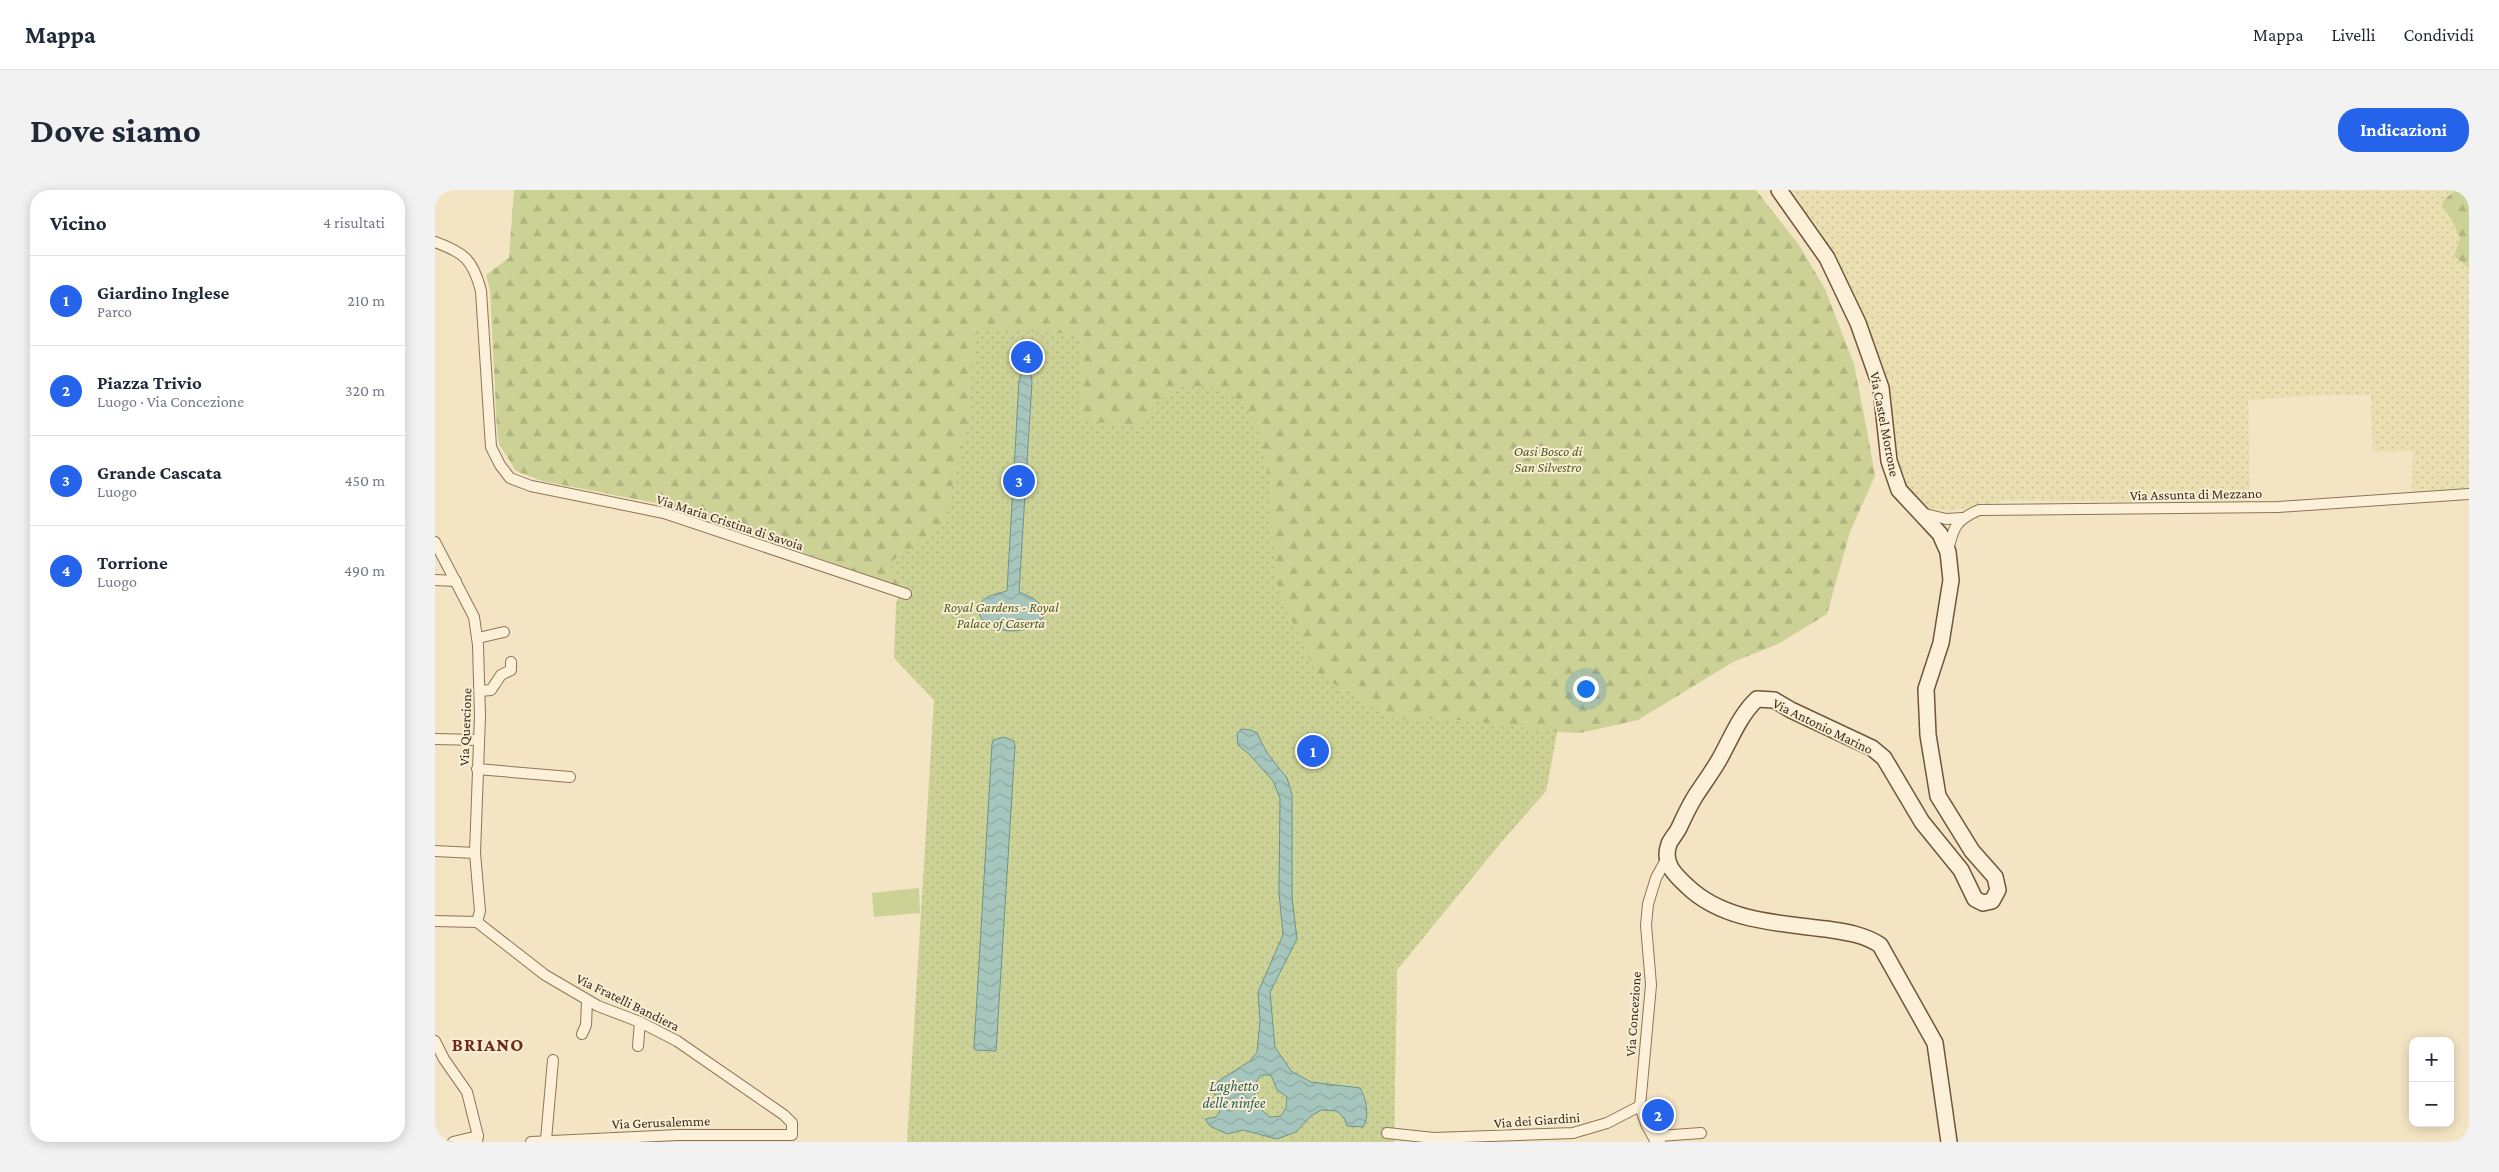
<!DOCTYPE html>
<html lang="it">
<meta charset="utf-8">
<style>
:root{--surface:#fff;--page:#f2f2f3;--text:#1f2937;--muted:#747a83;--line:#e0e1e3;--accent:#2563eb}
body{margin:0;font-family:"Crimson Pro",serif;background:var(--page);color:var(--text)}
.controls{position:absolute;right:15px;bottom:15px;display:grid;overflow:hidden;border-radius:10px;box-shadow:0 2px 12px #0003}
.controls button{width:45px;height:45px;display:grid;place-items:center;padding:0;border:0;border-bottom:1px solid var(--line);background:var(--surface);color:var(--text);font:25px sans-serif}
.you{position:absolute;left:1150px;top:498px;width:18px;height:18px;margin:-12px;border:4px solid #fff;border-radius:50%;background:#1a73e8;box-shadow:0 0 0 8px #1a73e833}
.badge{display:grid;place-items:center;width:32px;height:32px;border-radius:50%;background:var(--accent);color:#fff;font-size:16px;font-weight:700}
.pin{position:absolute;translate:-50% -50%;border:2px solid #fff;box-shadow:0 1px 5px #0006}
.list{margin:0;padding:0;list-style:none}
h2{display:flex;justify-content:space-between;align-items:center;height:65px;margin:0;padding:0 20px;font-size:21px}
h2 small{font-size:16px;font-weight:400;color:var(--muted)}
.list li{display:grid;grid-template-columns:32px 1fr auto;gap:15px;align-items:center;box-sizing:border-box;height:90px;padding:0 20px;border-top:1px solid var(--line)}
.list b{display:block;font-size:19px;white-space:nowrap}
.list p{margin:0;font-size:16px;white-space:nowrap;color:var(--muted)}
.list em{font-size:16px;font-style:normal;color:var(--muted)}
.map{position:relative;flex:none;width:2034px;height:952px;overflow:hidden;border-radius:20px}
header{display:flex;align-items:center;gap:30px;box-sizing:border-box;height:70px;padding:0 25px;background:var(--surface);border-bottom:1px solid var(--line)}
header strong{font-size:24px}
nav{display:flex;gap:28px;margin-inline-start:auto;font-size:18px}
.intro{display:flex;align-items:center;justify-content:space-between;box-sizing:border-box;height:120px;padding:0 30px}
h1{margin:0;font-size:35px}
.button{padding:12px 22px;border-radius:20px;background:var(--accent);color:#fff;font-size:18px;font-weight:700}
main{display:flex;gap:30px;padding:0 30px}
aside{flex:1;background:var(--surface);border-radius:20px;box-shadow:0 2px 12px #0003}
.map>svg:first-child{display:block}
.farmland{fill:url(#farmland-dots)}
.grass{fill:#ccd295}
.forest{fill:url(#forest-firs)}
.park{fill:url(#park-dots)}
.water{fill:url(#water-waves);stroke:#6b958a;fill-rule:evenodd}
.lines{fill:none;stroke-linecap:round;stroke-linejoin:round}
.street-casing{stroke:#907457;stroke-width:12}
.secondary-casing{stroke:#71553b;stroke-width:18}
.street{stroke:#fcf1d8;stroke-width:10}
.secondary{stroke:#fcf1d8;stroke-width:15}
.labels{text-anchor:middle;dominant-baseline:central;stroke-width:4;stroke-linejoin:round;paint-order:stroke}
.street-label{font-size:14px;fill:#3e2c1d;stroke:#f9eed4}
.park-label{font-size:14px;font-style:italic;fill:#4f5d21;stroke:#f9eed4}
.water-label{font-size:15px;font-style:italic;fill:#2b5f5b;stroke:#f9eed4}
.district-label{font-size:19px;font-weight:bold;letter-spacing:1px;fill:#6f2918;stroke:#f9eed4}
</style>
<header>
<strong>Mappa</strong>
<nav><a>Mappa</a><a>Livelli</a><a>Condividi</a></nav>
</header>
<div class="intro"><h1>Dove siamo</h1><a class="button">Indicazioni</a></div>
<main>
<aside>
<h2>Vicino<small>4 risultati</small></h2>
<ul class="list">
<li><span class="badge">1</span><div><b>Giardino Inglese</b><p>Parco</p></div><em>210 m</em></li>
<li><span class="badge">2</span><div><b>Piazza Trivio</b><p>Luogo · Via Concezione</p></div><em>320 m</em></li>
<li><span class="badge">3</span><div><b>Grande Cascata</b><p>Luogo</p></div><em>450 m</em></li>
<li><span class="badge">4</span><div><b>Torrione</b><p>Luogo</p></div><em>490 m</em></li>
</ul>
</aside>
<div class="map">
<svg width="2034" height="952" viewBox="0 0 2034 952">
<defs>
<pattern id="farmland-dots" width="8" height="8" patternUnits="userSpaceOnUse" patternTransform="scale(1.25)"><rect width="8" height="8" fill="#e9dfb0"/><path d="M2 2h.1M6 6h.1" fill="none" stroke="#c9c097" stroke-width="1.8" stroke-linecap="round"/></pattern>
<pattern id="forest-firs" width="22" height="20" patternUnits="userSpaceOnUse" patternTransform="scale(1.25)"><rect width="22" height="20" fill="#ccd295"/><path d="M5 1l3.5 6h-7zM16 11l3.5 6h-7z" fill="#b0b480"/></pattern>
<pattern id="park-dots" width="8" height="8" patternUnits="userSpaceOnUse" patternTransform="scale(1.25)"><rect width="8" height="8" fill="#ccd295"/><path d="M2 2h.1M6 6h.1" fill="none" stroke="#b0b480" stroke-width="1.8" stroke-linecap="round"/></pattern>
<pattern id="water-waves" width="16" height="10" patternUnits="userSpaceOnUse" patternTransform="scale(1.25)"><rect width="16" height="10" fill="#a6c5bc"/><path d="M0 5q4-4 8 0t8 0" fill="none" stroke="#90a9a1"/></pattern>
</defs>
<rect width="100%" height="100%" fill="#f3e4c3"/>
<polygon class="farmland" points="1354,0 2020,0 2008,11 2007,17 2017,30 2025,49 2019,66 2034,78 2034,298 1977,303 1978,261 1938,262 1936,205 1886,205 1813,210 1815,312 1569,311 1514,321 1484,316 1465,294 1431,135 1416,100"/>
<polygon class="grass" points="484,698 485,723 439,727 437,703"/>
<g class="forest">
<polygon points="79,0 1321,0 1364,55 1390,99 1419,174 1435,257 1440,286 1415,342 1392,424 1343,454 1298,472 1203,530 1145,543 1122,542 1111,601 1067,651 962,780 959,952 572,390 466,397 231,315 107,291 81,281 64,254 62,240 55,100 51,85 74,68"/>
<polygon points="2020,0 2034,0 2034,78 2019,66 2025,49 2017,30 2007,17 2008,11"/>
</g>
<path class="park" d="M 540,138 L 646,144 L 643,230 L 707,237 C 716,216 732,197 756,196 C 858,191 826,340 845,404 C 850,420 860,436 867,452 C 872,460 875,475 882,482 C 887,488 949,524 957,527 C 971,532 998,528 1013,529 C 1050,532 1086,537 1122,542 L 1111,601 L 1067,651 L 962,780 L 959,952 L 472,952 L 499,510 L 459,468 L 461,414 L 466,397 L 451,375 L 508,336 L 534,224 Z"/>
<g class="water">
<path d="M 585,172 L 598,173 L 595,179 L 597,192 L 584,402 C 644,424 580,457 550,432 C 546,429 543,424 544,418 C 545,406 562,404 572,401 L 584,191 L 588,178 Z"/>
<path d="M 806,539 L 816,540 L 822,543 L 832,563 L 852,588 L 857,605 L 857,707 L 862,749 L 835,802 L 840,857 L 856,881 L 876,892 L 925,898 C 931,907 935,928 928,937 L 912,936 L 909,928 L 902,921 L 886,920 L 876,926 L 861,942 L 842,949 L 808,940 L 792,944 L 775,936 L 770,929 L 781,927 L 785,922 L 778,898 L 782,892 L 815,871 L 822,862 L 825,831 L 823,802 L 848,745 L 844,703 L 845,608 L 838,591 L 814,564 L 803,555 L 802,544 ZM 826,885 L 836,885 L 842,900 L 852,907 L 851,918 L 846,926 L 835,927 C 822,918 820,911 819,895 Z"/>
<polygon points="569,547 579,551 580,556 561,861 540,860 539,857 557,554 558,550"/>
</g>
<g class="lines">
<g class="street-casing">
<g id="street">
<path d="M 0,52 C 30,63 38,70 46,101 L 56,257 L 65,275 L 75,288 L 96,296 L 229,323 L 471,404"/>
<polyline points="1486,323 1511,329 1527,328"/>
<polyline points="0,352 39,427 43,455 45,526 40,663 45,721 42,732"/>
<path d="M 1513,361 C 1518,337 1521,330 1544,320 L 1843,317 L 2034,304"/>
<polyline points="0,390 21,391"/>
<polyline points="43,448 69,442"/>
<polyline points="45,501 56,500 66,485 76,480 76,472"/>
<polyline points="0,549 43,550"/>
<polyline points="42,579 135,587"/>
<polyline points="0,661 40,663"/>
<polyline points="0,731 42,732 110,785 163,816 205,832 242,851 349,925 357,933 357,945 243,945 96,952"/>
<polyline points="147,844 151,835 152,811"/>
<polyline points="0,851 9,869 32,902 43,946 42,952"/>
<polyline points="203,856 205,832"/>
<polyline points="952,943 999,948"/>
<polyline points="111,950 118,870"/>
<polyline points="18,952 43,946"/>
<polyline points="999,952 999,948 1138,943 1172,933 1205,916"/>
<polyline points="1221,952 1211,934 1205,916 1216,795 1211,735 1213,714 1221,688 1232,668"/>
<polyline points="1225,952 1224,946 1266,943"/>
</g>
</g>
<g class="secondary-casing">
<path id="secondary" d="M 1344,0 L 1392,68 L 1423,133 L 1446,198 L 1454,271 L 1464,300 L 1505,344 L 1513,362 L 1516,390 L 1506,453 L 1491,499 L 1493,545 L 1503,606 L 1537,661 L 1560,687 L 1563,700 L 1557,711 L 1548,713 L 1540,709 L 1526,680 L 1487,632 L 1449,568 L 1437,558 L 1356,520 L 1339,510 L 1322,509 C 1304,526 1296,549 1284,570 C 1277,582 1269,593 1261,605 C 1254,616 1249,627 1244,638 C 1241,644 1236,649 1234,654 C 1227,673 1240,685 1252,696 C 1288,731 1343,733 1391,739 C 1410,742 1428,744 1445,755 L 1500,853 L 1514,952"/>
</g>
<use href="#street" class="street"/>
<use href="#secondary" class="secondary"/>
</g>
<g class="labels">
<g class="street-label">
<text transform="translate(1450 234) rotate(79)">Via Castel Morrone</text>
<text transform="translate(1761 304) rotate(-1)">Via Assunta di Mezzano</text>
<text transform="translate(295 332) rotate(18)">Via Maria Cristina di Savoia</text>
<text transform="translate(1388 536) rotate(26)">Via Antonio Marino</text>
<text transform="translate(30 537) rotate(-88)">Via Quercione</text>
<text transform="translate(193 812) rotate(26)">Via Fratelli Bandiera</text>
<text transform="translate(1198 824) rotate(-86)">Via Concezione</text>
<text transform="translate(1102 930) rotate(-4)">Via dei Giardini</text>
<text transform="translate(226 932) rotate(-2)">Via Gerusalemme</text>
</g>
<g class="park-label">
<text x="1113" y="261">Oasi Bosco di<tspan x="1113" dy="16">San Silvestro</tspan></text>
<text x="566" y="417">Royal Gardens - Royal<tspan x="566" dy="16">Palace of Caserta</tspan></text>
</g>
<g class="water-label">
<text x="799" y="896">Laghetto<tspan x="799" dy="17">delle ninfee</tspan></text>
</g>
<g class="district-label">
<text x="53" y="854">BRIANO</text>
</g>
</g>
</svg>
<div class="controls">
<button>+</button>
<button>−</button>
</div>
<div class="you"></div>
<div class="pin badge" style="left:878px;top:561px">1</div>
<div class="pin badge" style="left:1223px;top:925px">2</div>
<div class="pin badge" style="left:584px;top:291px">3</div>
<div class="pin badge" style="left:592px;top:167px">4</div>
</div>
</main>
